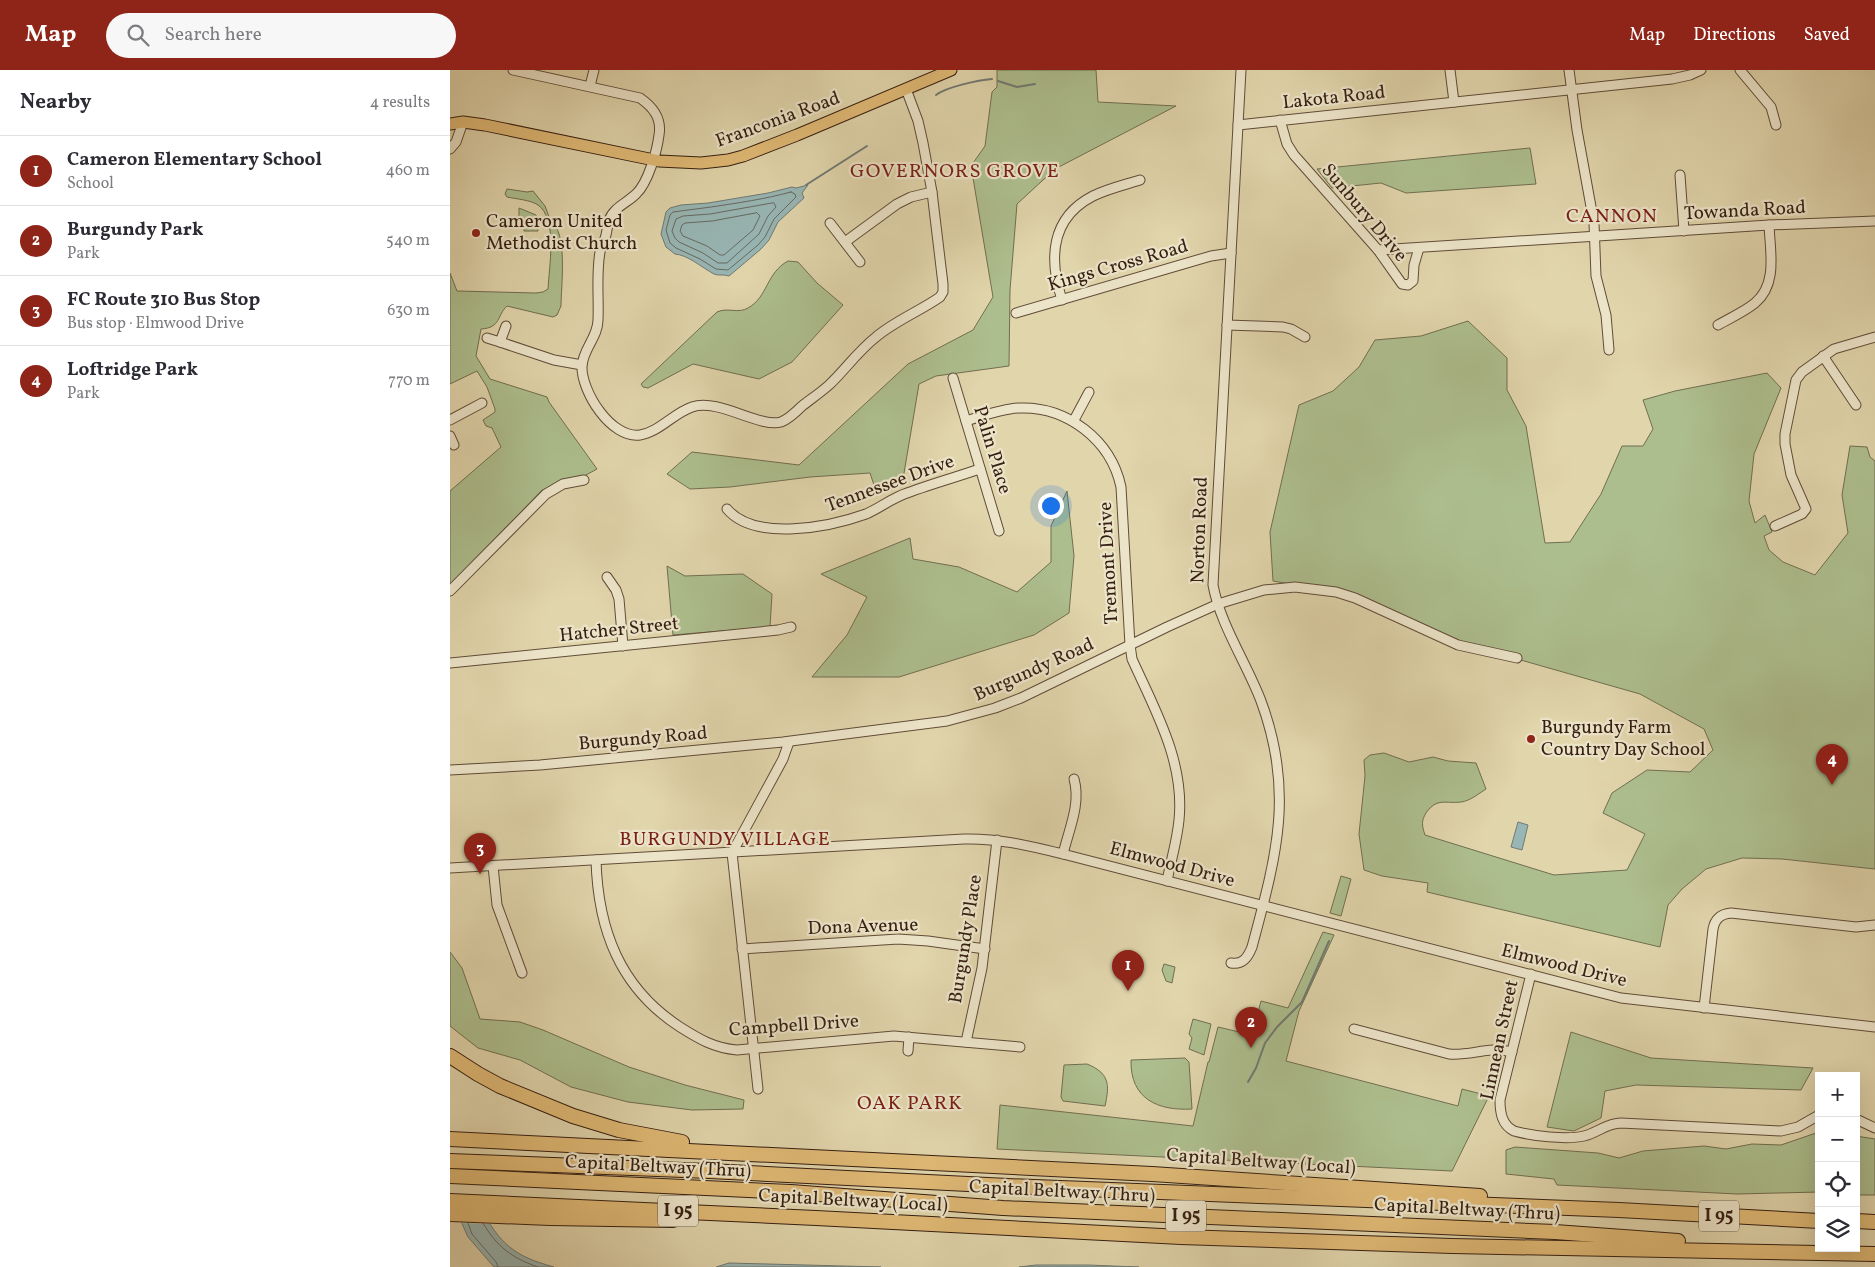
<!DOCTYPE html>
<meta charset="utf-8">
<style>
:root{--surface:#fff;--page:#f7f7f7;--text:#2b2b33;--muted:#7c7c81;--line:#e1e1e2;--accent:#8f2418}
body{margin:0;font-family:Vollkorn,serif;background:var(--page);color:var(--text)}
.controls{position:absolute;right:15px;bottom:15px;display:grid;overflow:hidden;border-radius:0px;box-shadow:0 5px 20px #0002}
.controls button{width:45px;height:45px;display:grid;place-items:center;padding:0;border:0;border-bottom:1px solid var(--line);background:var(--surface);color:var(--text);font:25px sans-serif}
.you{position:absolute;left:600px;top:435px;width:18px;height:18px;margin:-12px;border:4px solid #fff;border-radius:50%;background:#1a73e8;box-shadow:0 0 0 8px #1a73e833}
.badge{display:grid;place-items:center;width:32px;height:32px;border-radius:50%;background:var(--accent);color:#fff;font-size:16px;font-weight:700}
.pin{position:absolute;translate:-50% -41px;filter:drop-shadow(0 1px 2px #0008)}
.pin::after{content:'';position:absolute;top:26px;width:18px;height:15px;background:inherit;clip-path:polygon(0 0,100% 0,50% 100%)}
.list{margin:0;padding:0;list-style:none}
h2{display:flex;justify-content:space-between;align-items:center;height:65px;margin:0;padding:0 20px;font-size:21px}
h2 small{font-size:16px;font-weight:400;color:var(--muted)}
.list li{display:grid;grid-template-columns:32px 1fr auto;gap:15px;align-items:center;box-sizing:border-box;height:70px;padding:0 20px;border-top:1px solid var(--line)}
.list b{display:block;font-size:19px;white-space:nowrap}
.list p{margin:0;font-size:16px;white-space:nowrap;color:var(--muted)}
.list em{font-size:16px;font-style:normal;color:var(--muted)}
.icon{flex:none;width:28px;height:28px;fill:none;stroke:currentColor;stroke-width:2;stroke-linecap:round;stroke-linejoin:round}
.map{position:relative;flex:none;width:1425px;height:1197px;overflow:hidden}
header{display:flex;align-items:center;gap:30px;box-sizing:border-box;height:70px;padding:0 25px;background:var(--accent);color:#fff}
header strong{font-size:24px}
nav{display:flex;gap:28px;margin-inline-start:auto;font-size:18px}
.search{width:350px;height:45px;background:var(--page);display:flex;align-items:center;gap:12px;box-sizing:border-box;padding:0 18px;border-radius:28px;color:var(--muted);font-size:19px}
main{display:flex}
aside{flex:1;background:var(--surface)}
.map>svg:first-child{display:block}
.green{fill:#adbe8e;stroke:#716e50}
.water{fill:#98b6b4;stroke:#707a73}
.pier{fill:#e1d5ac}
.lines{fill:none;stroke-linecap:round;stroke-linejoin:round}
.shore{stroke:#666a63;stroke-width:1}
.stream{stroke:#707a73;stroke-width:2}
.minor-casing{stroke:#604c38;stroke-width:11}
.major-casing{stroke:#351f12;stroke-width:13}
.highway-casing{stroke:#351f12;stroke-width:16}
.minor{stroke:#ece4c9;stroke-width:9}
.major{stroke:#e0ba76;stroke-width:11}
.highway{stroke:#e0ba76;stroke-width:14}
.poi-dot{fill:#8f2418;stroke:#ece4c9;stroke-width:2}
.labels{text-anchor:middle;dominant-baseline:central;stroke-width:4.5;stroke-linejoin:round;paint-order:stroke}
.shield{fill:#ece4c9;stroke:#6c5a49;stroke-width:1}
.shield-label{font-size:18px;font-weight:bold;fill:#351f12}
.street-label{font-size:19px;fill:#351f12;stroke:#ece4c9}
.poi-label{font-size:19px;fill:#351f12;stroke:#ece4c9;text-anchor:start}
.neighbourhood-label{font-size:20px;letter-spacing:1px;fill:#7a1f14;stroke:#ece4c9}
</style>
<header>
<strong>Map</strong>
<div class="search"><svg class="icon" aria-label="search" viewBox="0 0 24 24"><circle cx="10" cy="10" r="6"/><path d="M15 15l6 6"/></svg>Search here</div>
<nav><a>Map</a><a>Directions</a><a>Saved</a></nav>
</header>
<main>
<aside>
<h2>Nearby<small>4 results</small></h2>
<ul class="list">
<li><span class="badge">1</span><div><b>Cameron Elementary School</b><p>School</p></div><em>460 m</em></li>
<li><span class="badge">2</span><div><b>Burgundy Park</b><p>Park</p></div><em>540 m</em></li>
<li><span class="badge">3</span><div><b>FC Route 310 Bus Stop</b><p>Bus stop · Elmwood Drive</p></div><em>630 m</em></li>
<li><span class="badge">4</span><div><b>Loftridge Park</b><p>Park</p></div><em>770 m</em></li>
</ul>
</aside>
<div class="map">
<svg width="1425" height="1197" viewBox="0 0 1425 1197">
<rect width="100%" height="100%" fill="#e1d5ac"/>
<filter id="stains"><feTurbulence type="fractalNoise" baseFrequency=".004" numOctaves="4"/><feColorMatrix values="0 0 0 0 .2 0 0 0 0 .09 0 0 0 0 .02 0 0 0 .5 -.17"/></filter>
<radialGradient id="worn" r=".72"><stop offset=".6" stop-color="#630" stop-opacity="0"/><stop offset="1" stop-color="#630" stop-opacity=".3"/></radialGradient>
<g class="green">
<polygon points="547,0 646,0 648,32 726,36 605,99 567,134 560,220 559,296 486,306 469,314 452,415 427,424 420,403 360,407 280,417 240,419 217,404 242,382 349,395 458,294 523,260 543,227 521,96 535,76 542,22 547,17"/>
<polygon points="1080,78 1086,114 956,123 931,113 882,118 867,99"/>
<path d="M 57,119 L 77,122 L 83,121 L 95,136 L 101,152 C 118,161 111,218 111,236 L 107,245 L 103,247 L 57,236 C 47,245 51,258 31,259 L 26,286 L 40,309 L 97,327 L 99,332 L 147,399 L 125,411 L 92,420 L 0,516 L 0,421 L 51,377 L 42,358 L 36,356 L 33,350 L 45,342 L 45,339 L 37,317 L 27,301 L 0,314 L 0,203 L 7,221 L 86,223 L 93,222 L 98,219 C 99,197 108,149 88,135 C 81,130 66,129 57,127 L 55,124 Z"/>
<polygon points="69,138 86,145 90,153 88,154 88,161 74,161 73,151 69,150"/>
<path d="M 338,191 L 348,192 L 367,213 L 393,235 L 342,292 L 309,309 L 243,294 L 198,318 L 193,317 L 191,314 L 267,242 C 278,237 288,244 298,238 C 318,227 316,203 338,191 Z"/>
<path d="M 1018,251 L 1057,288 L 1057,320 L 1076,356 L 1095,473 L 1120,472 L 1151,424 L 1172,376 L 1193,376 L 1203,359 L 1193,330 L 1225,321 L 1317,303 L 1331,318 L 1304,384 L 1299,431 L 1305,453 L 1315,445 L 1322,462 L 1314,466 L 1319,480 L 1333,492 L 1365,505 L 1398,463 L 1392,425 L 1400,376 L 1417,377 L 1420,387 L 1425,391 L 1425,799 L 1332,789 L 1292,788 L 1256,799 L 1232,819 L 1218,835 L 1210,877 L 977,822 L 978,813 L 932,806 L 914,800 L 909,764 L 915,706 L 914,690 L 920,685 L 934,683 L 959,692 L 983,687 L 998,691 L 1026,693 L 1036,719 C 1028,724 1020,731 1011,732 C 996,734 987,727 976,743 C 971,751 972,756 975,765 L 1104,805 L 1177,800 L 1195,764 L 1153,743 L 1162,723 L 1197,700 L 1240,702 L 1263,680 L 1254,659 L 1190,624 L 997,569 L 886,522 L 823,511 L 820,462 L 849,335 L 883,321 L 909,297 L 925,270 L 971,266 Z"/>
<polygon points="617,421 624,486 619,543 584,565 449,607 362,607 397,565 417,527 371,504 460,468 463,489 509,497 567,522 601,492 601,456"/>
<polygon points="217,496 235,506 293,504 322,524 320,557 223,565"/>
<polygon points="891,806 901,809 891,846 880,843"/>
<polygon points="873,862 884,865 849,941 836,991 1008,1036 1012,1019 1039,1026 1002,1101 547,1079 550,1035 743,1056 758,992 759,992 768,957 802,965 811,931 838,938"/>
<polygon points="0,882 12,898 30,949 70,952 93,960 179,997 235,1015 294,1030 293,1039 242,1040 178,1032 121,1017 70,990 28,978 0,956"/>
<polygon points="714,894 725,897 722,913 716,911 712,900"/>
<polygon points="743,949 761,954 754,985 739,979 742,968 739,964"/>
<polygon points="1121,962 1201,988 1363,998 1351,1020 1186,1015 1155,1021 1151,1048 1124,1061 1097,1057"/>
<path d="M 735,988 L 739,992 L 742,1039 C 708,1041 680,1029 681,990 Z"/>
<path d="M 637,994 C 659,1003 660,1014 655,1036 L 613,1031 L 611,1027 L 614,995 Z"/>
<polygon points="1369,1062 1369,1122 1287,1124 1107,1115 1104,1109 1056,1104 1056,1080 1065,1077 1148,1083 1169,1088 1193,1081 1254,1076 1276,1079 1302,1074 1331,1075"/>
<polygon points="1406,1066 1425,1069 1425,1125 1406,1125"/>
</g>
<g class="water">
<path d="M 358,115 L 352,123 L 354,128 L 328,152 L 319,170 L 311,179 L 279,206 C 274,204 268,206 264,204 C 251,197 238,185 225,184 L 216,177 L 211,164 L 216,142 L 220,138 L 231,135 L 258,133 L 318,123 L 342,117 L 346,118 Z"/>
<polygon points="1068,752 1078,755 1072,780 1061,777"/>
<path d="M 5,1138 L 30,1138 C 51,1174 63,1186 104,1197 L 44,1197 L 18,1167 Z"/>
<polygon points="279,1193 431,1197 266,1197"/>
<polygon points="586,1195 638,1195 689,1197 569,1197"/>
</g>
<polygon class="pier" points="0,1072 9,1081 24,1107 33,1137 42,1154 9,1153 2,1138"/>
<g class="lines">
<g class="shore">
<path d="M 341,122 L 345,124 L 346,127 L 324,149 L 315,167 L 308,175 L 278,200 L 266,199 L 250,189 L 226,178 L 220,173 L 216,160 L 220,145 L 223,142 C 236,140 248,139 261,137 C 288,133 315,129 341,122 Z"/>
<polygon points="324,133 326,137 318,146 309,164 277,193 268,193 253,183 229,172 225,168 222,161 226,149 233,146 260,144"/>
<polygon points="307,143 310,146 303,160 274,185 270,185 257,176 233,166 230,161 232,155 235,153 262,151"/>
<polyline points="18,1153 22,1164 46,1192 48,1197"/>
<path d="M 33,1153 C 47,1177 62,1188 88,1197"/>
</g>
<g class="stream">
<polyline points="548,11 567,17 585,14"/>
<path d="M 486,25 C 496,17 529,10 542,9"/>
<polyline points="356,115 417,76"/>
<polyline points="798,1012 806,998 815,973 827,957 852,932 879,871"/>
</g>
<g class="minor-casing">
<g id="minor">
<path d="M 63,0 L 190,28 C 203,37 212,48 209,65 C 207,81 198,113 186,124 C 177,133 164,137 159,150 C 158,154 157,160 156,165 C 155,171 151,176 150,182 C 146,204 149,227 148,250 C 148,267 133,279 132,296 C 131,321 161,369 190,365 C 209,362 224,343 242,337 C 269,328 309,358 331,352 C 339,349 346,342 352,336 C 361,329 370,323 379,315 C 395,300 408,281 426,267 C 445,251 470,241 490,227 L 493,222 L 493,214 L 482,122 L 473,73 L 468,51 L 456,19"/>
<polyline points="1000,0 1004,32"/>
<polyline points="1119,0 1127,60 1144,153 1146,206 1156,245 1159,280"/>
<polyline points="1290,0 1321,37 1326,55"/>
<polyline points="140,16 144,0"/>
<polyline points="830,50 837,74 844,85 928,180 952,214 958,215 963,211 964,195 969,178"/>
<polyline points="788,55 1222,9 1240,5 1251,0"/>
<polyline points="0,79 6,72 13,52"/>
<polyline points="1230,105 1234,161"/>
<polyline points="380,153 410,192"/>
<polyline points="395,172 447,134 461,127 482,122"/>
<polyline points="928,180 1319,155 1425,151"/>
<path d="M 612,230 C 599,190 600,148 643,126 C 657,119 674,115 690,110"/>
<polyline points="566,243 761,186 781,183"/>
<polyline points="777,255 833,257 841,259 855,267"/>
<path d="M 1268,255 C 1280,248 1294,242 1305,233 C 1328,214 1320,181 1319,155"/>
<polyline points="56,256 50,272 104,290 132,295"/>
<polyline points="37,268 50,272"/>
<polyline points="1373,286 1406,335"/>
<polyline points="503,308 549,461"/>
<polyline points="0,350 32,333"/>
<polyline points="624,350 639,322"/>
<path d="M 516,351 C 533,346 551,339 569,338 C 617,336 661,370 671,417 L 680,575 L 682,589 C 705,640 735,692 729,750 C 727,771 721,790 717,811"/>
<polyline points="0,366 4,375"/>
<path d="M 277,439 C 305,472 380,457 416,444 C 430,438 442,428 457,423 C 481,414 506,407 530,399"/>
<polyline points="1325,456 1352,444 1356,439 1341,405 1335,374 1335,364 1346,310 1352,302 1384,279 1425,267"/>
<polyline points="157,507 166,520 169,529 173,576"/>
<polyline points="0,521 96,424 113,414 134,410"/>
<polyline points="0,593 328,560 341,557"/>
<polyline points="0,700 90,695 333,672 497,651 545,638 571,628 717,557 768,534 814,520 845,517 886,522 905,528 1008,575 1067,588"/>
<path d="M 613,784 C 619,759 631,734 624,709"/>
<path d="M 146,790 C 148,860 170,918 230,957 C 249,969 264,978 287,980 L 444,966 L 570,977"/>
<polyline points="43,796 47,835 72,903"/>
<path d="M 0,798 L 514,769 C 548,768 580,776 613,784 L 1171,928 L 1425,957"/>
<polyline points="292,879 448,869 478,871 535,879"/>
<path d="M 781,893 C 793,895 798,887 802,877 C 826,787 845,723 811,631 C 797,594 770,554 763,515 L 791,0"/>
<path d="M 1081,904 L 1050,1030 C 1050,1043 1052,1055 1064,1061 C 1082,1066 1116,1070 1134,1066 C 1147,1063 1157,1053 1171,1053 L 1331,1061 L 1348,1057 L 1369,1045"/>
<path d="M 1254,938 L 1263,859 C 1265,849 1270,844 1281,843 L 1406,857 L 1425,855"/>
<path d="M 904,959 L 999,984 C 1022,986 1038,976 1062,982"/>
<polyline points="516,972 532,898 547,770"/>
<polyline points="458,981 459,967"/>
<polyline points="308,1019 282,783 333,689 339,672"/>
<polyline points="1406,1049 1425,1058"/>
</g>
</g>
<g class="major-casing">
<polyline id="major" points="0,54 13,52 35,55 209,91 251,93 278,90 293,86 347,65 501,0"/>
</g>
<g class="highway-casing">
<g id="highway">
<polyline points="0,986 28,1004 50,1016 123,1046 169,1060 232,1072"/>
<polyline points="0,1069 702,1104 1030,1126"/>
<polyline points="0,1091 259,1101 558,1116 1169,1140 1369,1151"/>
<polyline points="0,1106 341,1122 553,1138 1105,1162 1228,1171"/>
<polyline points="0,1131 366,1148 731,1167 1002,1176 1425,1184"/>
<polyline points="0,1144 100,1148 223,1150"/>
<polyline points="1406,1151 1425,1152"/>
</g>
</g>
<use href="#minor" class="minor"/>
<use href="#major" class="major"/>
<use href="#highway" class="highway"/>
</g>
<g class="poi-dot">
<circle cx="26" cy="163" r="5"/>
<circle cx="1081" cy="669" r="5"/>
</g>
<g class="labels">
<g class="shield">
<rect x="208" y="1125.5" width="40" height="31" rx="4"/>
<rect x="716" y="1130.5" width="40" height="31" rx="4"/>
<rect x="1249" y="1130.5" width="40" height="31" rx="4"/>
</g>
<g class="shield-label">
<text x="228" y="1141">I 95</text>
<text x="736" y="1146">I 95</text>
<text x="1269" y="1146">I 95</text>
</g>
<g class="street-label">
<text transform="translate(884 28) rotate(-6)">Lakota Road</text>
<text transform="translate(328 50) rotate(-20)">Franconia Road</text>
<text transform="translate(1295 141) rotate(-3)">Towanda Road</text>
<text transform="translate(914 143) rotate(50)">Sunbury Drive</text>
<text transform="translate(668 196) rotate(-16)">Kings Cross Road</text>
<text transform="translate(542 380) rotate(73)">Palin Place</text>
<text transform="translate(440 414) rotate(-20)">Tennessee Drive</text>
<text transform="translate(750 460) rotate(-88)">Norton Road</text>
<text transform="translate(659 493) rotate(-93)">Tremont Drive</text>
<text transform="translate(169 560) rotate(-6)">Hatcher Street</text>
<text transform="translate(584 600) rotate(-24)">Burgundy Road</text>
<text transform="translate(193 669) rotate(-5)">Burgundy Road</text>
<text transform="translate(722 795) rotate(15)">Elmwood Drive</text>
<text transform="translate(413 857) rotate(-2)">Dona Avenue</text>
<text transform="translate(516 869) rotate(-81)">Burgundy Place</text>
<text transform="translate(1114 896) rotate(14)">Elmwood Drive</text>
<text transform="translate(344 956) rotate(-4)">Campbell Drive</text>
<text transform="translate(1050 970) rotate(-78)">Linnean Street</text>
<text transform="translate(811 1092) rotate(4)">Capital Beltway (Local)</text>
<text transform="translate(208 1097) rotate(3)">Capital Beltway (Thru)</text>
<text transform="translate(612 1122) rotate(3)">Capital Beltway (Thru)</text>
<text transform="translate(403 1131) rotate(3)">Capital Beltway (Local)</text>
<text transform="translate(1017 1140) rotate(3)">Capital Beltway (Thru)</text>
</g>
<g class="poi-label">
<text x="36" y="152">Cameron United<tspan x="36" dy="22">Methodist Church</tspan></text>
<text x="1091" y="658">Burgundy Farm<tspan x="1091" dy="22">Country Day School</tspan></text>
</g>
<g class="neighbourhood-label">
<text x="505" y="102">GOVERNORS GROVE</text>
<text x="1162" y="147">CANNON</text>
<text x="275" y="770">BURGUNDY VILLAGE</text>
<text x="460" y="1034">OAK PARK</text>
</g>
</g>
<rect width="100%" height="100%" filter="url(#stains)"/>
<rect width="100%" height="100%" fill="url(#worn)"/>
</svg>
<div class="controls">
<button>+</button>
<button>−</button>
<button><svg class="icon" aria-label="locate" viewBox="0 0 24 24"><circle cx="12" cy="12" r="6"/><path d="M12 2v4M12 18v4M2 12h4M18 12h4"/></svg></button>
<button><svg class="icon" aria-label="layers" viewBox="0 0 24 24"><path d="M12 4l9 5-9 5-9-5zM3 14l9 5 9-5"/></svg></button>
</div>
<div class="you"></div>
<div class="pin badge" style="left:678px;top:921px">1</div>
<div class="pin badge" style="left:801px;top:978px">2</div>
<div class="pin badge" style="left:30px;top:804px">3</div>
<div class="pin badge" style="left:1382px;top:715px">4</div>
</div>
</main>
